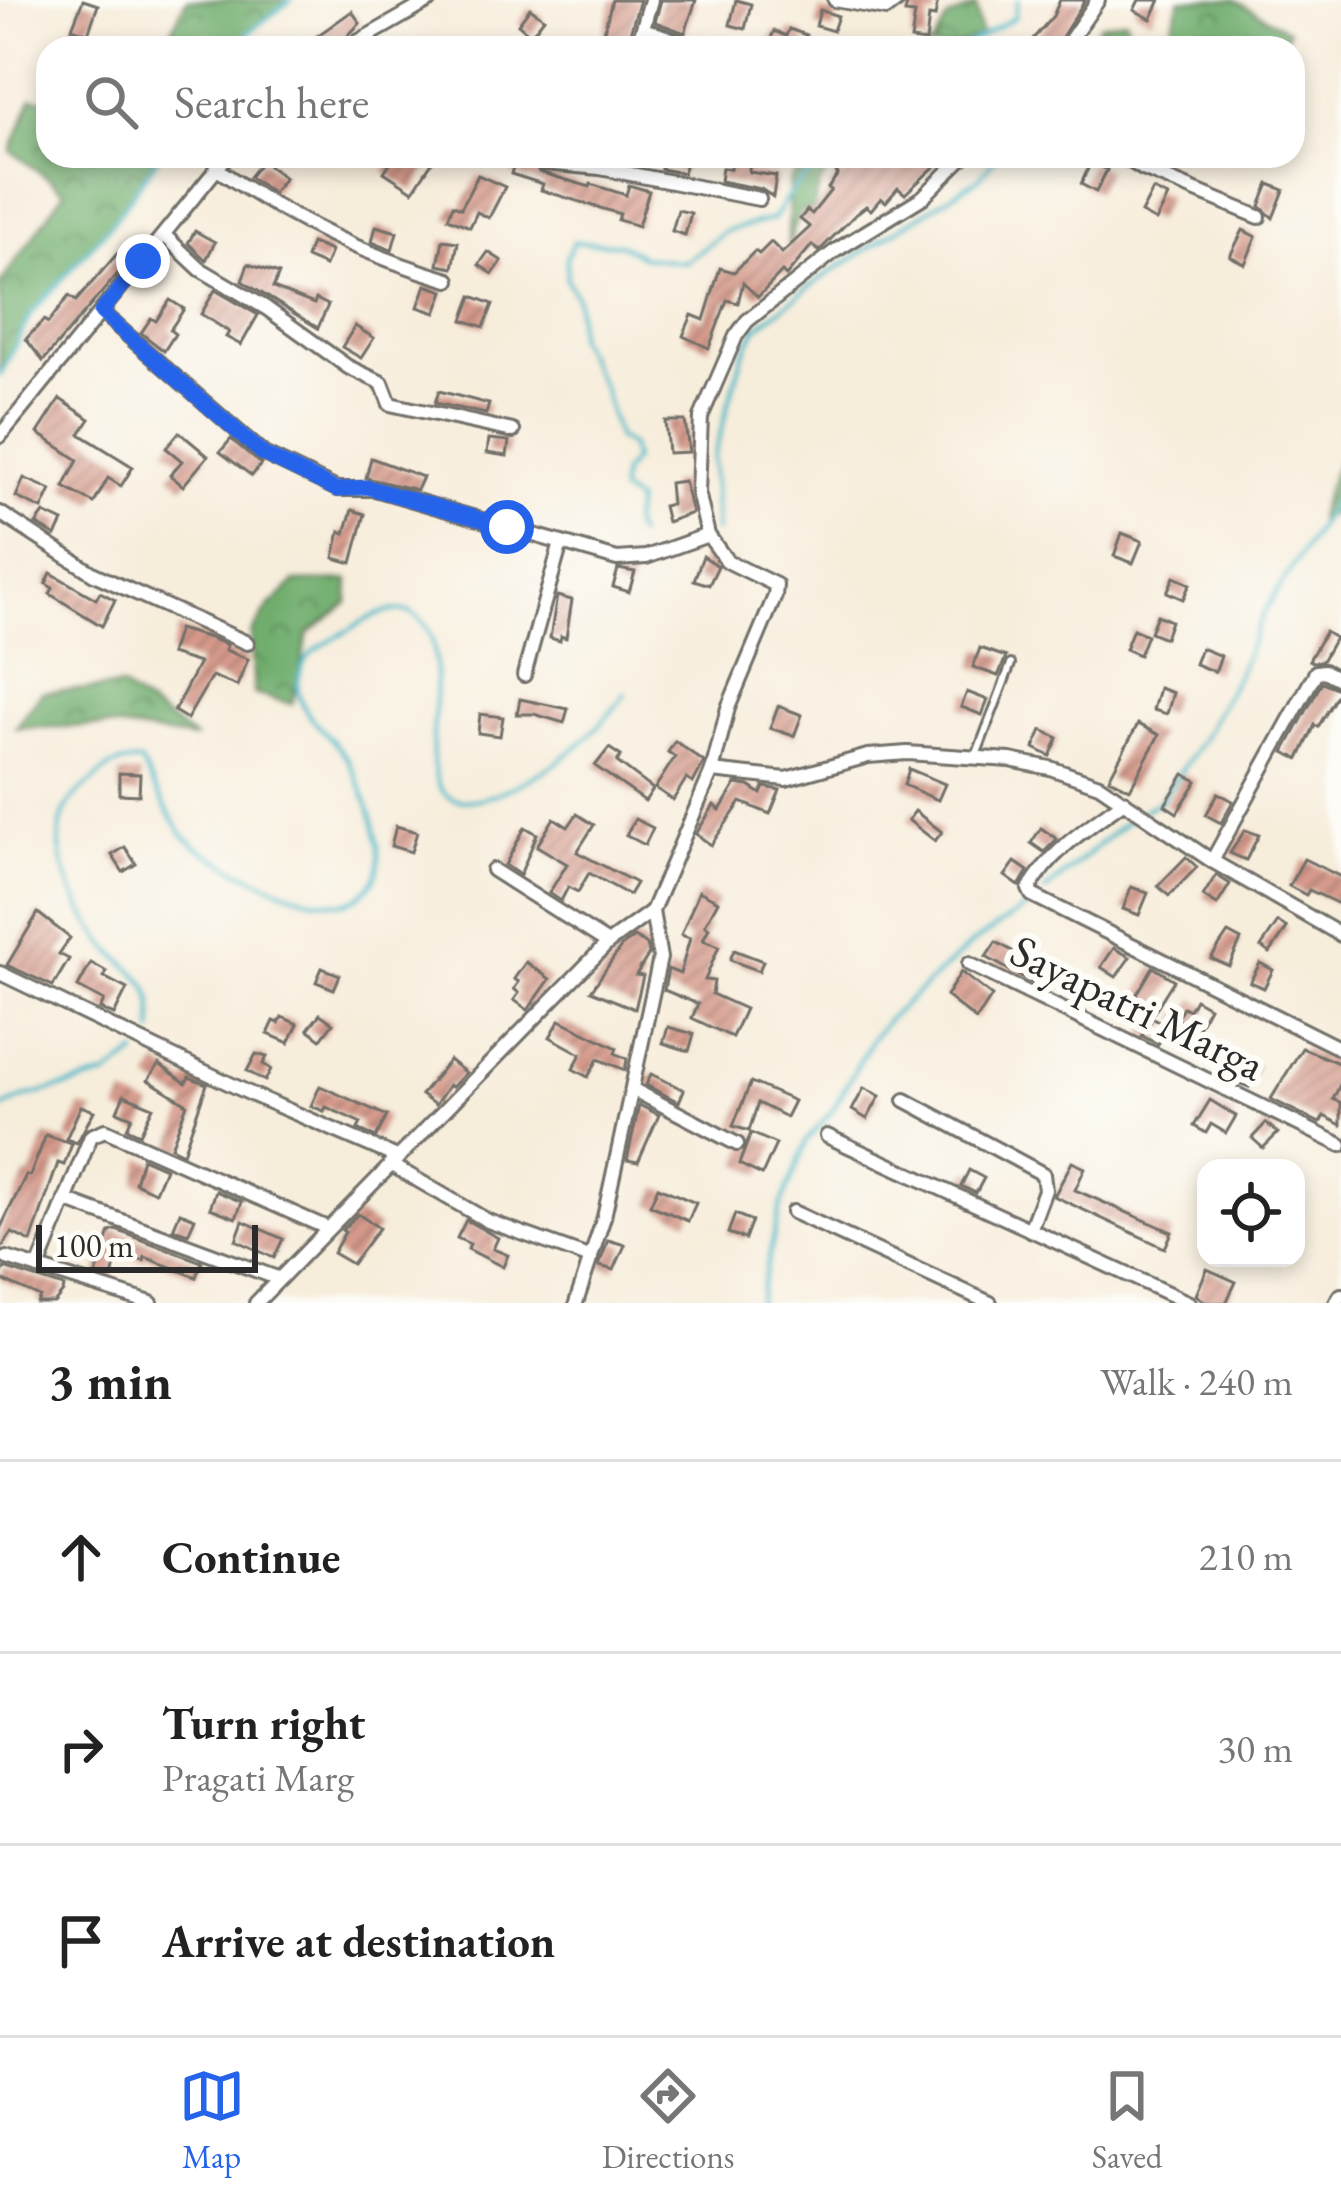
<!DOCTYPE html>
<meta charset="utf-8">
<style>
:root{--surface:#fff;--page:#f2f2f2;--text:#222;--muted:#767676;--line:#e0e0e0;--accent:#2563eb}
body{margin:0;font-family:"EB Garamond",serif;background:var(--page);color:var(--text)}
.controls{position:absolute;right:36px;bottom:36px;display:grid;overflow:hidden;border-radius:24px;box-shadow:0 6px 18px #0003}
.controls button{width:108px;height:108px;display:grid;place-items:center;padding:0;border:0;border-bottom:3px solid var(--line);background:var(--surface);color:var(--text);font:60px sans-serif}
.scale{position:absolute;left:36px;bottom:30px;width:222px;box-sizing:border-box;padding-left:12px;border:6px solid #2b2b2b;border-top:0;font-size:33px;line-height:42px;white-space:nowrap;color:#2b2b2b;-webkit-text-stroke:9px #fdfcf7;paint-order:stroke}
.stop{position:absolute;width:36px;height:36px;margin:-27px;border:9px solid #2563eb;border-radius:50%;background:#fff}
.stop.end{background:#2563eb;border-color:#fff;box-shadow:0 3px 12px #0008}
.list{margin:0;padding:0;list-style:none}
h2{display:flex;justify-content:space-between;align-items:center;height:156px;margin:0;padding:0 48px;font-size:51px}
h2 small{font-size:39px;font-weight:400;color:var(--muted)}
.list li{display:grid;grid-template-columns:78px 1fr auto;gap:36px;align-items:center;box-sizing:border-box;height:192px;padding:0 48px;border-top:3px solid var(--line)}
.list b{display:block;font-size:45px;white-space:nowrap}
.list p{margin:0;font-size:39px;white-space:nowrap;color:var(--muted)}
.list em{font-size:39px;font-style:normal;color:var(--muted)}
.icon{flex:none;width:66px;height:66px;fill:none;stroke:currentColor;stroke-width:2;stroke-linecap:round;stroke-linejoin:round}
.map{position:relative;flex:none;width:1341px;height:1303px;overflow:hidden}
.search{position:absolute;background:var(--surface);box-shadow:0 6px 18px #0003;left:36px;right:36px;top:36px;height:132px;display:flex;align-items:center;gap:30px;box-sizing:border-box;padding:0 42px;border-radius:36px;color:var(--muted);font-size:45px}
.sheet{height:732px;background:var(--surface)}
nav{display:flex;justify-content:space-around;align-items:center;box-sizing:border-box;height:168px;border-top:3px solid var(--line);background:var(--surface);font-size:33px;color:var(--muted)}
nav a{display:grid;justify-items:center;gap:6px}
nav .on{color:var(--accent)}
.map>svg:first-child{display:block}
.forest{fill:url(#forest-crowns);stroke:#4e6c4c;stroke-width:3}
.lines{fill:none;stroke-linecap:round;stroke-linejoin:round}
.stream{stroke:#4ebac8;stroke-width:4.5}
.building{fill:url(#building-hatch)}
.lane-casing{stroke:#726f69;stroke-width:12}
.street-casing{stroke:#726f69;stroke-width:18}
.lane{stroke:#fff;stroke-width:6}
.street{stroke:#fff;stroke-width:12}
.route{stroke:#2563eb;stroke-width:15}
.labels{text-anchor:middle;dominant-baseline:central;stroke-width:12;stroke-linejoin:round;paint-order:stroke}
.street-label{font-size:45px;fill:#2b2b2b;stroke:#fdfcf7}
</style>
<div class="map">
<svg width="1341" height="1303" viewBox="0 0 1341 1303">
<defs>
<pattern id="forest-crowns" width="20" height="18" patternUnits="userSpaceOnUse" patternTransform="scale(3)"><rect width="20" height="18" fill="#71ae6e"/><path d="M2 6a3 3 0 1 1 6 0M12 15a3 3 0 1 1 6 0" fill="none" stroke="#5d8e5b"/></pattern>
<pattern id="building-hatch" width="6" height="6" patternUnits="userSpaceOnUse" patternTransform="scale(3)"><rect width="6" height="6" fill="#d59a8b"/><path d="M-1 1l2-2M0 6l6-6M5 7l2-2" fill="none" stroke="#ad7e72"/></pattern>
</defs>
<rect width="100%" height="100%" fill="#fdfcf7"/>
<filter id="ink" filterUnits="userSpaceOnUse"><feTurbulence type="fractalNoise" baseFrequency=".00833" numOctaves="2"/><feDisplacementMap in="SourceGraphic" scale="24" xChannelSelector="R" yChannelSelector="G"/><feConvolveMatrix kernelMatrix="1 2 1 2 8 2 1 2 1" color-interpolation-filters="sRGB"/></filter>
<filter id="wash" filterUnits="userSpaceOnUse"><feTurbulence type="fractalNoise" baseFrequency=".004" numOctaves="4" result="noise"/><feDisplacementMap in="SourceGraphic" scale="48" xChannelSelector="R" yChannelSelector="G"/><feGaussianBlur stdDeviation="2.7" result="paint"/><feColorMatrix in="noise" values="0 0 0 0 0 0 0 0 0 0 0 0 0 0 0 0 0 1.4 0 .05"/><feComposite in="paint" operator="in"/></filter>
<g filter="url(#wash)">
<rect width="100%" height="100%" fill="#f7eddb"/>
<g class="forest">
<polygon points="186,0 291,0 248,33 237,48 163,48"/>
<polygon points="1180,0 1234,0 1288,30 1282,48 1231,48 1220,44 1212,48 1175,48 1170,33"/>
<polygon points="976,6 981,35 954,48 924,48 933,45 947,19"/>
<polygon points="1126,19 1133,48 1086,48 1100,25"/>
<polygon points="32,98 48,100 48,156 159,156 114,221 31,314 0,376 0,284 65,191 11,151"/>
<polygon points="807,156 836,156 820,184 813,209 801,211 788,246 789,183"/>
<path d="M 1339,458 L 1341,511 L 1318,519 C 1323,491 1332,482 1339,458 Z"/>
<polygon points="349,580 348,603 308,634 292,704 254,694 251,634 269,607 295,582"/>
<polygon points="121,687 196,739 106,726 16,728 42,692"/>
</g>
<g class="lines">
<g class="stream">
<polyline points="237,48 248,33 291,0"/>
<polyline points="962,48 1015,17 1018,0"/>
<polyline points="0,376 31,314 114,221 159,156"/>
<polyline points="716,531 713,459 742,357 756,328 820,279 979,178 997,156"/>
<polyline points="638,536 632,524 636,502 620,491 622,475 633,460 630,446 617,438 604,390 577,338 577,298 567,280 566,257 574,242 620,244 643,257 686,262 726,231 773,219 790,193 826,156"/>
<polyline points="1144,810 1160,801 1202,740 1238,674 1263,614 1341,490"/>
<polyline points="1045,891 1128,820"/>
<path d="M 153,1032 C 153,1016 155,1001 147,987 C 137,970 120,961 108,947 C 75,908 32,828 84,788 C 108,770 107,762 140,762 C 151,779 176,830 187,839 C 217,864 307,908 346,902 C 357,900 368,890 374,880 C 391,853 362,785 347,759 C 333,734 298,717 298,686 C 299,651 325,645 349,630 C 367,618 396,602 416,616 C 474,657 373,848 506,790 C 554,770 595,736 625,694"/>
<polyline points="0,1109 25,1097 107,1076 137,1053"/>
<polyline points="758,1303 780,1209 807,1140 832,1111 872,1039 889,1018 974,942 1028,906"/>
<polyline points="1329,1303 1341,1282"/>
</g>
</g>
<g id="blocks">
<g class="building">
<polygon points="83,0 98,5 88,34 72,28"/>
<polygon points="612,0 640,0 627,43 602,39"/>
<polygon points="661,0 696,0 685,33 655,22"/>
<polygon points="736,0 751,4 745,29 730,25"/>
<polygon points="908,0 938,0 935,17 929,16 926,42 911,40 915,14 905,13"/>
<polygon points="1060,0 1085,0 1055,48 1043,48 1032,40 1053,16"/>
<polygon points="1139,0 1160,0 1151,19 1134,10"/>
<polygon points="530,8 544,18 531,35 518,24"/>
<polygon points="820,10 838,16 833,31 816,26"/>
<polygon points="352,11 360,23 337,47 300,48"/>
<polygon points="789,29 806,35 803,43 815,48 767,48 774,31 786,36"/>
<polygon points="395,156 436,156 413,191 384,172"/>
<polygon points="664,156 688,156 683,173 661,169"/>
<polygon points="731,156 750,156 749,172 776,176 773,197 761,189 720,181 722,168 730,169"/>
<polygon points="840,156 946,156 905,194 898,188 886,202 881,198 871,210 866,206 857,213 819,251 812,245 786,276 782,272 758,297 743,283 738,303 727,300 709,348 683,336 692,315 704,320 720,268 734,272 755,251 759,254 771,242 782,253 810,227 800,219 807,210 812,214 831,190 828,188 838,174 831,167"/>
<polygon points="516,157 534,162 539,172 590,187 591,184 626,195 629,185 649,191 638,226 618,220 620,214 541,190 543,184 511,174"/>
<polygon points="262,161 285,178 273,193 249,177"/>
<polygon points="1091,162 1107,170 1096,192 1081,184"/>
<polygon points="478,175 505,187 489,218 477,212 470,227 448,218 453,205 461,208"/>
<polygon points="1269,184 1284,190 1273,218 1260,206"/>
<polygon points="1153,190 1168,197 1156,221 1141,213"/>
<polygon points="678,210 691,213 685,235 672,231"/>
<polygon points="376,226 397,232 392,250 372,242"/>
<polygon points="1243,230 1256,237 1245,264 1230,256"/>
<polygon points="195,231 215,242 206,260 188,243"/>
<polygon points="443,240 458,242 453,268 438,265"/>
<polygon points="311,243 331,251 325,266 306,258"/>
<polygon points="488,252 502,261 493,274 479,265"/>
<polygon points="117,254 127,263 43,361 26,339 44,320 48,323 69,296 76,301"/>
<polygon points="248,264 279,274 273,288 314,304 316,299 328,305 318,328 242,281"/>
<polygon points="426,285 444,291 436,313 418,307"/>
<polygon points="215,290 258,315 241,345 226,337 229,332 201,314"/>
<polygon points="472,296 493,304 484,327 463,320"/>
<polygon points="170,300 184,309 170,330 175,334 164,351 141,333 151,318 156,321"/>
<polygon points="355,326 374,338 361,358 342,347"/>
<polygon points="439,391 489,404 486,414 435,403"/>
<polygon points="60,399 90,419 80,434 133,467 121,486 108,478 94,503 64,487 78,460 38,433"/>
<polygon points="665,421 685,421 689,452 668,453"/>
<polygon points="179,432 208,456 183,486 170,475 182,461 166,448"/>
<polygon points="231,439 261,464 252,476 220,452"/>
<polygon points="489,439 509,441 507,456 487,453"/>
<polygon points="371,458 423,477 417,490 366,478"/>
<polygon points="24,478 51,490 42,509 16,497"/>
<polygon points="684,481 692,513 667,522 663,506 671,504 669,483"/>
<polygon points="352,510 365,514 352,563 334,558 340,531 345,533"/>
<polygon points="44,513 63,522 56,536 36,524"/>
<polygon points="1122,533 1142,541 1133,563 1114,556"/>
<polygon points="703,556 718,566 709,585 694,580"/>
<polygon points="618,569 635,572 629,592 613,587"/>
<polygon points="51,573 96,599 100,592 115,600 102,626 50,594 53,588 46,584"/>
<polygon points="1174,577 1190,584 1183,599 1167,592"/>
<polygon points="557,596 572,600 566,638 561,636 560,641 550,638"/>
<polygon points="1157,615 1171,621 1165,638 1150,632"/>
<polygon points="178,629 210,638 227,645 225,650 248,659 237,686 212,676 187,719 174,711 199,663 170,654"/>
<polygon points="1133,629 1147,635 1139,655 1125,649"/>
<polygon points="1325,632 1335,638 1322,661 1313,662 1309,660"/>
<polygon points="980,648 1006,657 998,676 973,667"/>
<polygon points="1201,648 1221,656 1215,672 1195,664"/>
<polygon points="1322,682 1340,690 1318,727 1315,725 1299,759 1284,752"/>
<polygon points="1159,688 1173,693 1167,714 1153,710"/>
<polygon points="967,692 988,700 982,715 961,707"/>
<polygon points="520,699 568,709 564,723 534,714 517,714"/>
<polygon points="778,706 802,715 794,736 770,728"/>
<polygon points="480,714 503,717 500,736 478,733"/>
<polygon points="1138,724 1159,735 1130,789 1109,778"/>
<polygon points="1042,730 1058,738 1050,756 1034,748"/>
<polygon points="675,741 704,762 693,783 686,779 673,800 655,788 675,757 668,752"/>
<polygon points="609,748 621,756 617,762 653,789 645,801 595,766"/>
<polygon points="909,769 945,784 938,800 904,785"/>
<polygon points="119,773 140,774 139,795 119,794"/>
<polygon points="1184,774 1197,781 1177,813 1165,805"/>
<polygon points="736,784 749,786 761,794 764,787 780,790 770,814 741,802 711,845 696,834 714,805 720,810"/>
<polygon points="1218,793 1233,801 1221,823 1206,815"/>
<polygon points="915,811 942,832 935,841 908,820"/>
<polygon points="577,814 594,825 577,852 636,883 629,895 589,873 578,892 568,887 561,901 549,893 567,864 537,846 554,818 568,827"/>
<polygon points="635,819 653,828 645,845 626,835"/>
<polygon points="396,826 417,832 411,852 391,846"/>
<polygon points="525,827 537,834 520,875 505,865"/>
<polygon points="1041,828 1057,839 1044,852 1031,843"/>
<polygon points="1245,830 1259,835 1246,860 1230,853"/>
<polygon points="125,847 136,864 123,872 112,855"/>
<polygon points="1186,857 1197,867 1169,896 1158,886"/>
<polygon points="1304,859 1341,877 1341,905 1309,890 1306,895 1289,886"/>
<polygon points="1015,862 1028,871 1019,886 1005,876"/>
<polygon points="1216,875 1230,884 1217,905 1203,896"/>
<polygon points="1131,887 1148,893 1139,915 1123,909"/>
<polygon points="699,891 718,901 705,925 709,928 703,940 719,946 705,980 714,981 712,994 745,1009 732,1037 692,1018 698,1004 664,990 668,969 680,974 690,938 681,935"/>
<polygon points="38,913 70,938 59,954 69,959 53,986 7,965"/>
<polygon points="1278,922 1287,928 1270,953 1261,947"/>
<polygon points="1228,933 1241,940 1229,966 1211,958"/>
<polygon points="634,937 647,945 649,954 636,975 643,976 635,1009 591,991 621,947"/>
<polygon points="996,942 1043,968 1034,984 986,957"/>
<polygon points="1114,948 1130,957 1116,977 1101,967"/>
<polygon points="734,950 763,961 759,971 730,960"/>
<polygon points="526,962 550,979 528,1010 514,1000 519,993 514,989 519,982 514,979"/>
<polygon points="91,963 107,972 104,977 127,989 114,1015 100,1009 104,1001 78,987"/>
<polygon points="1260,963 1273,970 1264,988 1250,982"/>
<polygon points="1153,967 1174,980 1154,1012 1134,999"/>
<polygon points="322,968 340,975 334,989 316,982"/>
<polygon points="961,972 992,996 976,1020 946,996"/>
<polygon points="1195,999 1209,1007 1196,1031 1176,1019 1183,1007 1189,1010"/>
<polygon points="320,1014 333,1023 321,1039 308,1029"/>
<polygon points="282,1017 298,1024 289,1043 268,1034 274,1021 279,1023"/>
<polygon points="1153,1018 1169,1027 1158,1044 1142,1036"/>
<polygon points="560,1020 617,1048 615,1053 627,1059 625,1070 598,1059 588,1077 573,1069 581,1054 550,1037"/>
<polygon points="668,1027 694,1034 689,1051 663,1043"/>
<polygon points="1302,1048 1341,1064 1341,1083 1333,1099 1341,1103 1341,1125 1324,1116 1320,1123 1271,1099"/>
<polygon points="256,1054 267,1057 263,1064 271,1069 265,1081 247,1071"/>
<polygon points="449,1060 466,1073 452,1087 449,1085 435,1105 421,1095"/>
<polygon points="1244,1060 1258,1067 1249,1087 1234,1081"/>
<polygon points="159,1064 186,1083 189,1077 207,1084 183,1153 171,1147 187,1104 148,1080"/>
<polygon points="651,1074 684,1090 679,1102 646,1085"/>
<polygon points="751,1082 794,1101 786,1117 758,1103 749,1131 733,1126"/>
<polygon points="320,1086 387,1116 376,1137 358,1129 361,1123 326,1107 324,1111 311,1106"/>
<polygon points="864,1088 880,1096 867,1119 852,1110"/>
<polygon points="124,1095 153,1107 140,1134 127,1128 132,1117 117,1111"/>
<polygon points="1210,1100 1236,1116 1226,1133 1211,1124 1206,1133 1194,1126"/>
<polygon points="639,1105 659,1115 638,1162 627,1160"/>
<polygon points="81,1106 94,1111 77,1143 66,1139"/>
<polygon points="1266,1123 1278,1133 1263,1148 1252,1138"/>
<polygon points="751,1133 776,1144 762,1175 739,1164"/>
<polygon points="46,1135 72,1144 64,1165 58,1163 31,1242 12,1233 0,1250 0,1229 26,1175 30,1176"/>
<polygon points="142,1158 165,1168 155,1192 135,1183"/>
<polygon points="1072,1162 1085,1168 1075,1190 1172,1232 1165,1248 1054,1196"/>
<polygon points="969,1170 984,1178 976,1193 961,1186"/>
<polygon points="658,1187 696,1203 688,1221 650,1205"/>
<polygon points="216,1191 242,1202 236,1218 210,1208"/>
<polygon points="180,1212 195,1218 188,1234 173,1229"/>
<polygon points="358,1214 379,1228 352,1264 333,1253 345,1232 342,1230"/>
<polygon points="735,1214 752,1221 745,1239 728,1233"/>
<polygon points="466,1220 498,1238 493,1249 508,1255 503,1267 468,1249 470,1244 457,1238"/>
<polygon points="243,1221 283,1239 274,1258 236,1240"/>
<polygon points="116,1230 202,1262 196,1277 145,1257 144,1261 117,1254 112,1278 96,1275 110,1232"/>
<polygon points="608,1240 625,1245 614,1270 599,1266"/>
<polygon points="4,1268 64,1287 63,1292 54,1303 37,1303 40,1297 0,1279"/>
<polygon points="1207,1269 1236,1282 1226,1303 1207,1303 1196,1295"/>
</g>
</g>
</g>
<g filter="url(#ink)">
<use href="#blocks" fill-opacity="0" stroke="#726f69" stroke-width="3"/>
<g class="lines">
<g class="lane-casing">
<polyline id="lane" points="976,756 1011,664"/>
</g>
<g class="street-casing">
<g id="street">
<polyline points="835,0 886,9 898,0"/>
<polyline points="643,29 696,48"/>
<polyline points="347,48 431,0"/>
<polyline points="637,48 651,0"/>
<polyline points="1065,48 1098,0"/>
<polyline points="1122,156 1143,169 1259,217"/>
<polyline points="544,163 600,168 759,199"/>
<path d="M 217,169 C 290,219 363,255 449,280"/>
<polyline points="164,235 200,269 266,308 348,367 382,383 390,404 513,431"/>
<polyline points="101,312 264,454 337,489 375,489 617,559 646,557 708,535"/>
<polyline points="0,436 227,156"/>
<polyline points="0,513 94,574 247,643"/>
<polyline points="524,675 561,543"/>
<polyline points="712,771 786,779 868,756 907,753 1010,760 1050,768 1099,785 1212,861 1341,935"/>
<path d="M 1124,801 C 1090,826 1050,851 1029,889 L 1032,895 L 1341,1049"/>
<polyline points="1212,861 1316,672 1324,671 1341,680"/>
<polyline points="493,870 608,943"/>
<polyline points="652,911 712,771 728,708 775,596 776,585 727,561 708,535 698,492 701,417 736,336 747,321 835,251 923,197 964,156"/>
<polyline points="969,964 1341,1145"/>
<polyline points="0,973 253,1095 397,1157"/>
<polyline points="632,1089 737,1144"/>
<polyline points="905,1100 1043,1174 1045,1190 1030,1230"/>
<polyline points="827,1136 1189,1303"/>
<polyline points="390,1164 488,1221 591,1258"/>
<polyline points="65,1200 277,1278"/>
<polyline points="793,1212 990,1303"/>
<polyline points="7,1258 151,1303"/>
<polyline points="38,1268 91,1136 105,1130 327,1228"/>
<polyline points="256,1303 608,943 652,911 660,958 604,1217 576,1303"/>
<polyline points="1336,1303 1341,1295"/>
</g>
</g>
<use href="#lane" class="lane"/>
<use href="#street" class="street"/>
</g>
</g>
<g class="lines" filter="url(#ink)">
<polyline class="route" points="143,261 101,312 263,454 337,490 367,487 507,527"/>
</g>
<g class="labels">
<g class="street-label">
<text transform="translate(1138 1007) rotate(26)">Sayapatri Marga</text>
</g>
</g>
</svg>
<div class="controls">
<button><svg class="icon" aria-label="locate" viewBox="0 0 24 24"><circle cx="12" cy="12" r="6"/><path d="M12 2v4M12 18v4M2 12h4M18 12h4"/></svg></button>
</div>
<div class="scale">100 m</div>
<div class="stop" style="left:507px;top:527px"></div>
<div class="stop end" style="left:143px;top:261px"></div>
<div class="search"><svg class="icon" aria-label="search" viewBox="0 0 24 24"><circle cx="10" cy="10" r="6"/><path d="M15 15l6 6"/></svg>Search here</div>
</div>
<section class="sheet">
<h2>3 min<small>Walk · 240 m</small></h2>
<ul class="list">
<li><svg class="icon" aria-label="ahead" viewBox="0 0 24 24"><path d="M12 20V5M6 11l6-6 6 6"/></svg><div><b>Continue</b></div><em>210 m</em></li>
<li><svg class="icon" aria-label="right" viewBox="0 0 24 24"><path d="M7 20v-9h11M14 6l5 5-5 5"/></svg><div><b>Turn right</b><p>Pragati Marg</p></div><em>30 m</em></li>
<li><svg class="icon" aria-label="arrive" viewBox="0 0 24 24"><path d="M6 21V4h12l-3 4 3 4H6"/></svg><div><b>Arrive at destination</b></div></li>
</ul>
</section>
<nav>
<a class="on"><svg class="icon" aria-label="map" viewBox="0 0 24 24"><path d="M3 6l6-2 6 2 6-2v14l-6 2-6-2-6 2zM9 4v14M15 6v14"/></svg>Map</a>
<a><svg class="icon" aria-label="directions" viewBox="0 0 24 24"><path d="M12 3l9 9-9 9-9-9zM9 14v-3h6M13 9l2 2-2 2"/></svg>Directions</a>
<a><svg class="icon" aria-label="saved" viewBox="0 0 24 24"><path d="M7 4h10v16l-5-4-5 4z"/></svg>Saved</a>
</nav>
